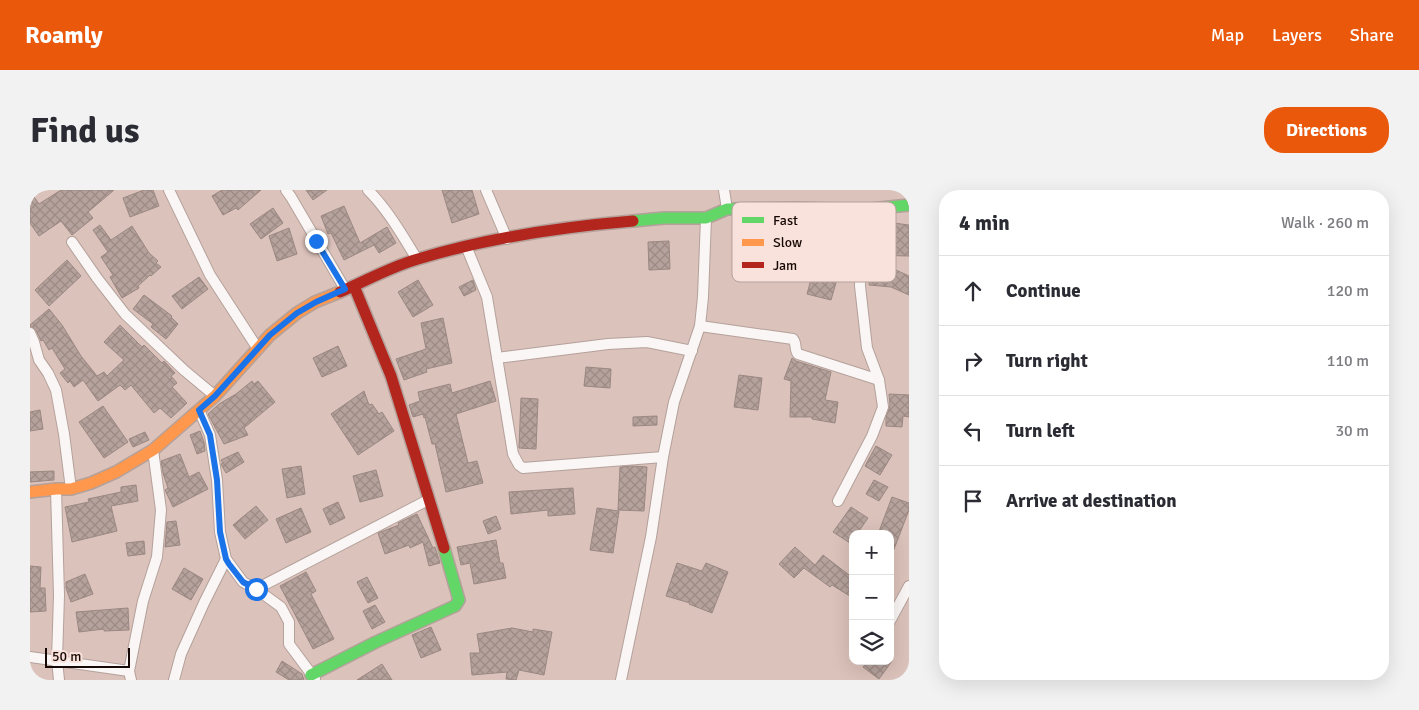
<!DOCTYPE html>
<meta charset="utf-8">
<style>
:root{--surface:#fff;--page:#f2f2f3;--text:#2b2b33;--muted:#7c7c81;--line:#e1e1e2;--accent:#ea580c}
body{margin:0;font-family:Signika,sans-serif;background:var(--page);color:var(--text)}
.controls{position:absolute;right:15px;bottom:15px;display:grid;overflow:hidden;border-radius:10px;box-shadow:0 5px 20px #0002}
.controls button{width:45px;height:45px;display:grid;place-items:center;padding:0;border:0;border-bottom:1px solid var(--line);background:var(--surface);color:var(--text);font:25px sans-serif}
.scale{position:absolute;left:15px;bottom:12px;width:85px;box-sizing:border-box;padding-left:5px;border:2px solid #160805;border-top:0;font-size:14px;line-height:18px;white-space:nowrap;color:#160805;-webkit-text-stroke:4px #f9e2db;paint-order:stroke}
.stop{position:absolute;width:15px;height:15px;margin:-11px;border:4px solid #1a73e8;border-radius:50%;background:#fff}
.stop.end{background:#1a73e8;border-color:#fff;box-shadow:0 1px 5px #0008}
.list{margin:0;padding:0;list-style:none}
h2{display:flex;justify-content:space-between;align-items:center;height:65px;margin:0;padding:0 20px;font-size:21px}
h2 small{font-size:16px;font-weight:400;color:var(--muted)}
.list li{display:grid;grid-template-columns:32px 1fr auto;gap:15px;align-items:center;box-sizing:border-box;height:70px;padding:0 20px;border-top:1px solid var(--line)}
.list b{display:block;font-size:19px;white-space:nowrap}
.list em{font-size:16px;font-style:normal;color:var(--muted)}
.icon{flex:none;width:28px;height:28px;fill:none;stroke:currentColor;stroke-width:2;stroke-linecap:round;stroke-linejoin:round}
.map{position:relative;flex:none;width:879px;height:490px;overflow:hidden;border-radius:20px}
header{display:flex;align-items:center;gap:30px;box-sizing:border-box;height:70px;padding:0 25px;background:var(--accent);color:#fff}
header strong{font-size:24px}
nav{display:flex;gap:28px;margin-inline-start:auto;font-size:18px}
.intro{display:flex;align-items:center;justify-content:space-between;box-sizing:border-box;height:120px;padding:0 30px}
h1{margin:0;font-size:35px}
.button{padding:12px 22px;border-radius:20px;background:var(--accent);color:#fff;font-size:18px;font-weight:700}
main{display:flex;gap:30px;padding:0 30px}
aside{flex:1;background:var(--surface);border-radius:20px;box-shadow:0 5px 20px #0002}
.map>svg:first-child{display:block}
.building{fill:url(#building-cross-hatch);stroke:#9b8882}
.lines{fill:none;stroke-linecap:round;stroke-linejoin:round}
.street-casing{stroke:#b4a19b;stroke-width:12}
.fast-casing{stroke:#b4a19b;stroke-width:14}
.slow-casing{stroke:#b4a19b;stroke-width:14}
.jam-casing{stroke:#b4a19b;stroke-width:14}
.street{stroke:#faf6f5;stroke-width:10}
.fast{stroke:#63d668;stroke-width:11}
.slow{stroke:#ff974d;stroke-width:11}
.jam{stroke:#b3261e;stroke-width:11}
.route{stroke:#1a73e8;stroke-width:6}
.key{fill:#f9e2db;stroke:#b5a19b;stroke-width:1}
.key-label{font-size:14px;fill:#160805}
</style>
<header>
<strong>Roamly</strong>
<nav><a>Map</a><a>Layers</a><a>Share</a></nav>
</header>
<div class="intro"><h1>Find us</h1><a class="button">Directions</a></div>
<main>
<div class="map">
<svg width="879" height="490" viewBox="0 0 879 490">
<defs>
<pattern id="building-cross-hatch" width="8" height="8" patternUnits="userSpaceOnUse" patternTransform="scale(1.25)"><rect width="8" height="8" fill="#b6a29c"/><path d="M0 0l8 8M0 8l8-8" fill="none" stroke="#9c8a85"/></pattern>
</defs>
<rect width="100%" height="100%" fill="#dbc2ba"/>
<g class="building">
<polygon points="31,0 84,0 58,22 63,28 42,45 31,31 9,46 0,33 0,1 9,14"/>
<polygon points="114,0 123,0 129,16 100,27 93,8"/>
<polygon points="192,0 231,0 208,20 206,18 193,25 182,6"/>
<polygon points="276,0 297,0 283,10"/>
<polygon points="412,0 442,0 449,24 422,33"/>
<polygon points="314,16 330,53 357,37 366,53 349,63 344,55 314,70 301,43 298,44 291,26"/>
<polygon points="243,18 253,33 231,49 220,34"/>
<polygon points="848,31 879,35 879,66 842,65"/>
<polygon points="788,32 808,37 797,83 808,86 801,110 777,104 784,78 777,77"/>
<polygon points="70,35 81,50 102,36 119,63 128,71 126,73 131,77 121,86 120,85 108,96 109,98 92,108 80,87 83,85 71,67 78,62 63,40"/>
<polygon points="259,38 267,64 247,71 239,46"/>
<polygon points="639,51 640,79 619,80 618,52"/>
<polygon points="842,69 879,86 879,105 861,97 839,95"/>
<polygon points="37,70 51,86 19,116 5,100"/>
<polygon points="169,87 178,99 152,119 142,106"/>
<polygon points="388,90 403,115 383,127 368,102"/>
<polygon points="443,90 446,100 434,106 429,97"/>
<polygon points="114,105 142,126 141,127 148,134 136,149 121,137 123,134 103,119"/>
<polygon points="19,119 32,135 51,166 67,186 74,182 77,186 94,170 74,152 90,135 112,157 114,155 132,173 134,171 145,183 141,186 147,193 142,197 157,213 141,228 130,218 124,223 101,195 95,200 90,195 68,211 53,190 44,197 40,191 38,193 30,183 35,179 22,158 19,160 13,150 11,151 6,140 0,136 0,135"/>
<polygon points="413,128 422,173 396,179 397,182 374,190 366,169 396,159 391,133"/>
<polygon points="308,156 317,176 292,187 283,168"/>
<polygon points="762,168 766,171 801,182 795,210 808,212 805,233 782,229 782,227 760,227 761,191 754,189"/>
<polygon points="556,177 581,179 580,198 554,196"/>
<polygon points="709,185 732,188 728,220 704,217"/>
<polygon points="222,191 224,194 228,191 245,212 214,238 218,245 194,254 178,224 189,214 206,204"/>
<polygon points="460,191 466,211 426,224 438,273 447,271 453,293 416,302 405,254 402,254 395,227 394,228 393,224 383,227 379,215 390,211 388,202 420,194 422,203"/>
<polygon points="334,201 339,215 342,214 349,224 352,222 364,241 328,265 301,224"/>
<polygon points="859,204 879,205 879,227 873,226 872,237 856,236 856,227 860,216"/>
<polygon points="491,208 508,209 506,259 489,258"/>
<polygon points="73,216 98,252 74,268 49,232"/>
<polygon points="10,220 13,239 0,241 0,222"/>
<polygon points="627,226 627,235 603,236 603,227"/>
<polygon points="170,241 174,252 175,261 167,264 160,245"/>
<polygon points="115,242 119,250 103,257 99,249"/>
<polygon points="846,256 862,265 850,285 835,276"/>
<polygon points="208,262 214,272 196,283 192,276 191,274 193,273 191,270"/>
<polygon points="150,264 159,287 169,282 178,299 143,317 136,302 135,300 138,298 133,283 131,271"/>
<polygon points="271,276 275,304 257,308 252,279"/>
<polygon points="602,276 617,277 614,321 588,320 590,277"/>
<polygon points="346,280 353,306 330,312 323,286"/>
<polygon points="24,281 24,290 0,292 0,282"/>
<polygon points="844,290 858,297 849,311 836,304"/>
<polygon points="106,295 108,311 81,316 87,341 42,352 35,317 59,312 58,309 91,302 91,297"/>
<polygon points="543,298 545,324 518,326 518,320 481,324 479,302"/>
<polygon points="862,307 879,313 879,320 861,367 860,344 848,344"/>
<polygon points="308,312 315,328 300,335 293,319"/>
<polygon points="226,316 238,330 215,349 203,335"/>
<polygon points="821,317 838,328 827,344 823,344 823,355 803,342"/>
<polygon points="271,318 281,342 256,353 246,329"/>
<polygon points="567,318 589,321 583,363 560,360"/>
<polygon points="387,324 403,358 405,357 410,373 399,376 393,352 380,358 379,355 355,364 348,343 369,335 368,333"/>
<polygon points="466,326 471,339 458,344 453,331"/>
<polygon points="146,331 150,355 135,357 137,332"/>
<polygon points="466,350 470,373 473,373 476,388 444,394 440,373 431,375 427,357"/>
<polygon points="114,351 115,364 98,366 96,353"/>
<polygon points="765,357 785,375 793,365 823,388 823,408 802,395 800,397 774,378 764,388 749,374"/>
<polygon points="647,373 672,381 676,373 698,382 682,423 659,414 660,413 636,406"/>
<polygon points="0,376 11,377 10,398 15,398 16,421 0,422"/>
<polygon points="154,378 173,389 161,410 142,399"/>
<polygon points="276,382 286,401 281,404 304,449 283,459 250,396"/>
<polygon points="55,384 63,404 41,412 36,398 36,392"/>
<polygon points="337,387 348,408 338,413 327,392"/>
<polygon points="345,415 355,432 342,439 333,421"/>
<polygon points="98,418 99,440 74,441 74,439 49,442 46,422"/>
<polygon points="401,437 411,460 391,468 382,445"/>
<polygon points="482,438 503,442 503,439 522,442 514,485 489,480 486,490 476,489 477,482 442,485 440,463 450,463 447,444"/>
<polygon points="252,471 272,484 274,490 259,490 246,482"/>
<polygon points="838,471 862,471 849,489 833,477"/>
<polygon points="352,474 362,490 327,490"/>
</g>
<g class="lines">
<g class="street-casing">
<g id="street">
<polyline points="139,0 180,85 228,159"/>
<polyline points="256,0 261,7 315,99"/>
<path d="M 338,0 C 358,20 372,45 387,69"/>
<polyline points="456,0 477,49"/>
<polyline points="694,0 697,19"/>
<polyline points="42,52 67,88 95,124 155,181 185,206"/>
<polyline points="436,56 457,107 483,264 489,275 493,278 633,267"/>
<path d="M 670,136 L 763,149 C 767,153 764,160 768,164 L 849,190"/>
<polyline points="0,143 4,152 9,170 18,183 26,200 34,244 41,299"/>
<polyline points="467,168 578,154 617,152 662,161"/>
<polyline points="169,220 180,245 187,290 190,342 196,369 213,392 229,401 251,417 259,432 259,454 285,489"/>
<polyline points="26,299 29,405 27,470 29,490"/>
<polyline points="808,311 842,246 853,217 849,190 837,158 830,96 831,20"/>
<polyline points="226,399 398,310"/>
<polyline points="860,431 879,396"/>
<polyline points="0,467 99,481"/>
<polyline points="101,490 99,481 113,411 127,367 131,320 123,260"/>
<polyline points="144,490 151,464 174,413 196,369"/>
<polyline points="591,490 621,347 633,267 644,212 670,136 673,107 676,28"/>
</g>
</g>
<g class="fast-casing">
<g id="fast">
<polyline points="603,31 634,28 676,28 697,19 768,18 831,20 879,15"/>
<polyline points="281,485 346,452 425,416 429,410 414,358"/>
</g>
</g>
<g class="slow-casing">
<polyline id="slow" points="0,302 26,299 41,299 61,293 86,282 123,260 185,206 240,145 267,123 285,112 310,102"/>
</g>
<g class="jam-casing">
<g id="jam">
<polyline points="324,96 361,186 414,358"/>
<path d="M 310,102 C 336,91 360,77 388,69 C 457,48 530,37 603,31"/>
</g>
</g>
<use href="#street" class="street"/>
<use href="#fast" class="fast"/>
<use href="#slow" class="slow"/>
<use href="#jam" class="jam"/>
</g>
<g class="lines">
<polyline class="route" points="226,399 213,392 199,374 196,369 190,342 187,290 180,245 169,220 185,206 240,145 267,123 286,112 315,99 286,51"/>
</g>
<rect x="702" y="12" width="164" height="80" rx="8" class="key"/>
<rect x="712" y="27" width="22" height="6" fill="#63d668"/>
<rect x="712" y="49" width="22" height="7" fill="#ff974d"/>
<rect x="712" y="72" width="22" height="6" fill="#b3261e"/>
<g class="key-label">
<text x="743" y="35">Fast</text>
<text x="743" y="57">Slow</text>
<text x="743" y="80">Jam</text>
</g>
</svg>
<div class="controls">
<button>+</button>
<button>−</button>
<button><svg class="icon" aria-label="layers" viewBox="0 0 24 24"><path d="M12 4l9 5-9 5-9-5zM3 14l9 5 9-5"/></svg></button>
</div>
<div class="scale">50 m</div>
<div class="stop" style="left:226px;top:399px"></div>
<div class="stop end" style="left:286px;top:51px"></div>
</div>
<aside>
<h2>4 min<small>Walk · 260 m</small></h2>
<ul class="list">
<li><svg class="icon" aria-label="ahead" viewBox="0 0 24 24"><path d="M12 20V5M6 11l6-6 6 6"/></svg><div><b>Continue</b></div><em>120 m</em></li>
<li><svg class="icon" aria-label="right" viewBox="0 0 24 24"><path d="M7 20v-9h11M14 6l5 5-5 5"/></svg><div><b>Turn right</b></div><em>110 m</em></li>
<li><svg class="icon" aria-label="left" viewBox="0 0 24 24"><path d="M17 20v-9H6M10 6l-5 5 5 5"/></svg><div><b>Turn left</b></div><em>30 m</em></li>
<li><svg class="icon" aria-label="arrive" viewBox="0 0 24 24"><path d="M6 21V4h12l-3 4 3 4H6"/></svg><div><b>Arrive at destination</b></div></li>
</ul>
</aside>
</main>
